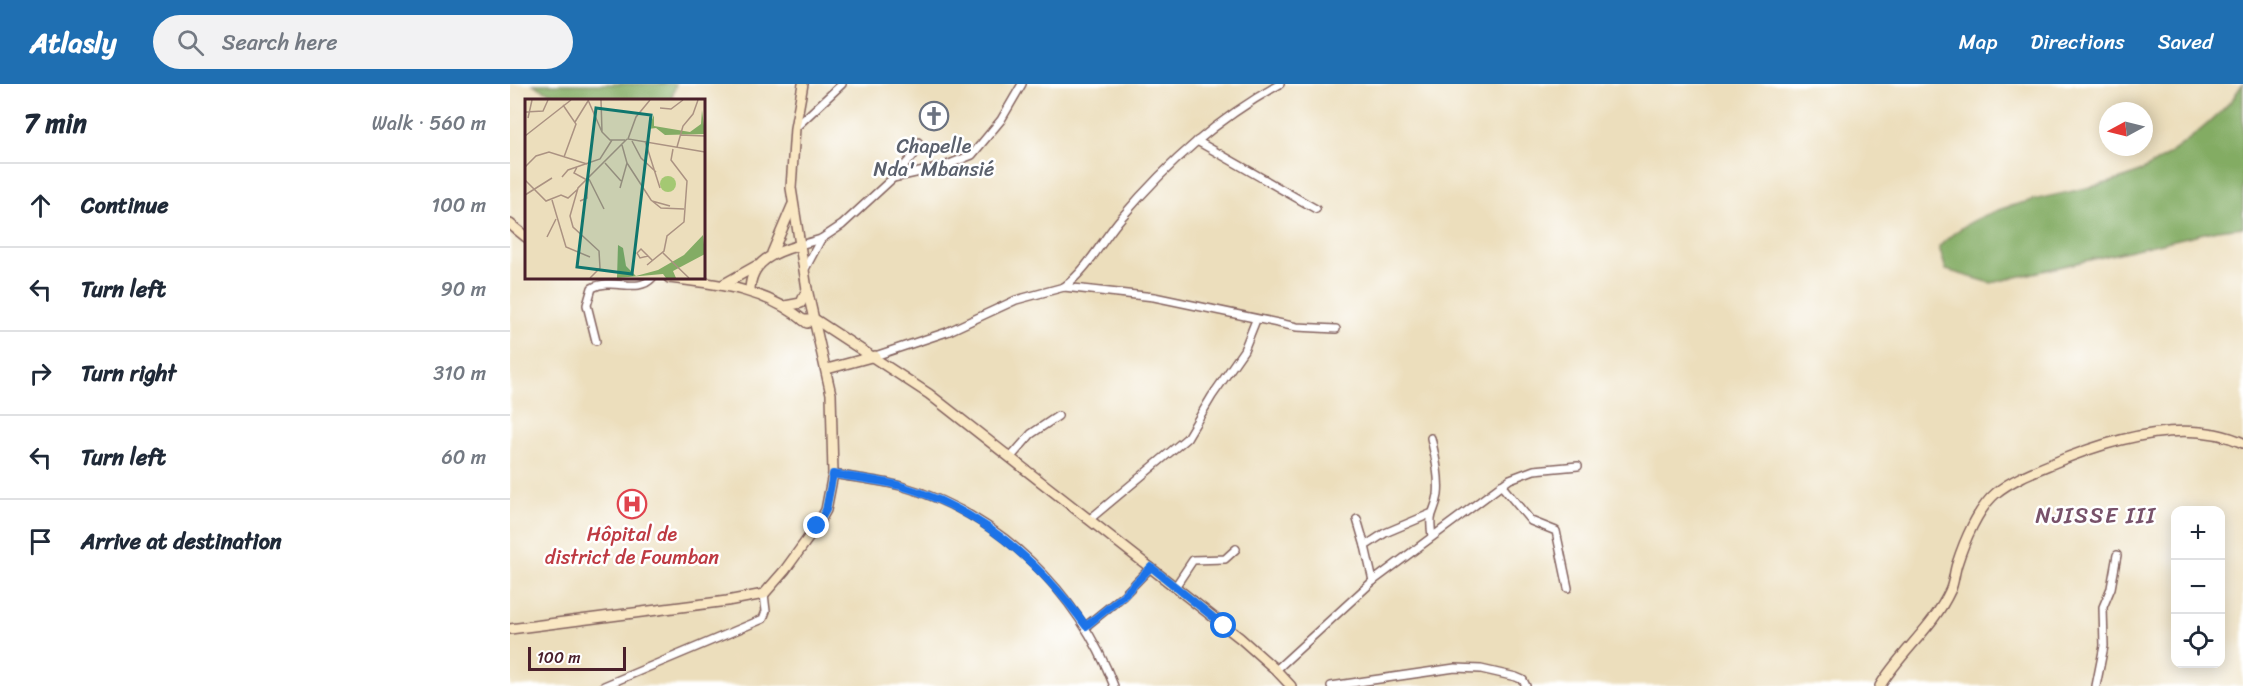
<!DOCTYPE html>
<meta charset="utf-8">
<style>
:root{--surface:#fff;--page:#f2f2f3;--text:#1f2937;--muted:#747a83;--line:#e0e1e3;--accent:#1f6fb2}
body{margin:0;font-family:Sriracha,sans-serif;background:var(--page);color:var(--text)}
.controls{position:absolute;right:18px;bottom:18px;display:grid;overflow:hidden;border-radius:12px;box-shadow:0 3px 15px #0003}
.controls button{width:54px;height:54px;display:grid;place-items:center;padding:0;border:0;border-bottom:2px solid var(--line);background:var(--surface);color:var(--text);font:30px sans-serif}
.compass{position:absolute;left:1589px;top:18px;width:54px;height:54px;border-radius:50%;background:var(--surface);box-shadow:0 3px 15px #0003;rotate:263deg}
.scale{position:absolute;left:18px;bottom:15px;width:98px;box-sizing:border-box;padding-left:6px;border:3px solid #4a1f2b;border-top:0;font-size:16px;line-height:21px;white-space:nowrap;color:#4a1f2b;-webkit-text-stroke:4px #fff;paint-order:stroke}
.stop{position:absolute;width:18px;height:18px;margin:-14px;border:4px solid #1a73e8;border-radius:50%;background:#fff}
.stop.end{background:#1a73e8;border-color:#fff;box-shadow:0 2px 6px #0008}
.list{margin:0;padding:0;list-style:none}
h2{display:flex;justify-content:space-between;align-items:center;height:78px;margin:0;padding:0 24px;font-size:26px}
h2 small{font-size:20px;font-weight:400;color:var(--muted)}
.list li{display:grid;grid-template-columns:39px 1fr auto;gap:18px;align-items:center;box-sizing:border-box;height:84px;padding:0 24px;border-top:2px solid var(--line)}
.list b{display:block;font-size:22px;white-space:nowrap}
.list em{font-size:20px;font-style:normal;color:var(--muted)}
.icon{flex:none;width:33px;height:33px;fill:none;stroke:currentColor;stroke-width:2;stroke-linecap:round;stroke-linejoin:round}
.map{position:relative;flex:none;width:1733px;height:602px;overflow:hidden}
header{display:flex;align-items:center;gap:36px;box-sizing:border-box;height:84px;padding:0 30px;background:var(--accent);color:#fff}
header strong{font-size:28px}
nav{display:flex;gap:33px;margin-inline-start:auto;font-size:21px}
.search{width:420px;height:54px;background:var(--page);display:flex;align-items:center;gap:15px;box-sizing:border-box;padding:0 21px;border-radius:33px;color:var(--muted);font-size:22px}
main{display:flex}
aside{flex:1;background:var(--surface)}
.map>svg:first-child{display:block}
.forest{fill:#83ac64;stroke:#666648;stroke-width:1.5}
.lines{fill:none;stroke-linecap:round;stroke-linejoin:round}
.street-casing{stroke:#83625e;stroke-width:10}
.secondary-casing{stroke:#83625e;stroke-width:12}
.street{stroke:#fff;stroke-width:7}
.secondary{stroke:#f9e7c3;stroke-width:9}
.route{stroke:#1a73e8;stroke-width:8}
.labels{text-anchor:middle;dominant-baseline:central;stroke-width:5;stroke-linejoin:round;paint-order:stroke}
.worship-label{font-size:20px;fill:#5b616d;stroke:#fff}
.health-label{font-size:20px;fill:#be3a42;stroke:#fff}
.quarter-label{font-size:22px;letter-spacing:1.5px;fill:#78526a;stroke:#fff}
.inset-road{fill:none;stroke:#ab9282;stroke-width:1.5}
.view{fill:#0f766e;fill-opacity:0.15;stroke:#0f766e;stroke-width:3}
.inset-edge{fill:none;stroke:#4a1f2b;stroke-width:3}
</style>
<header>
<strong>Atlasly</strong>
<div class="search"><svg class="icon" aria-label="search" viewBox="0 0 24 24"><circle cx="10" cy="10" r="6"/><path d="M15 15l6 6"/></svg>Search here</div>
<nav><a>Map</a><a>Directions</a><a>Saved</a></nav>
</header>
<main>
<aside>
<h2>7 min<small>Walk · 560 m</small></h2>
<ul class="list">
<li><svg class="icon" aria-label="ahead" viewBox="0 0 24 24"><path d="M12 20V5M6 11l6-6 6 6"/></svg><div><b>Continue</b></div><em>100 m</em></li>
<li><svg class="icon" aria-label="left" viewBox="0 0 24 24"><path d="M17 20v-9H6M10 6l-5 5 5 5"/></svg><div><b>Turn left</b></div><em>90 m</em></li>
<li><svg class="icon" aria-label="right" viewBox="0 0 24 24"><path d="M7 20v-9h11M14 6l5 5-5 5"/></svg><div><b>Turn right</b></div><em>310 m</em></li>
<li><svg class="icon" aria-label="left" viewBox="0 0 24 24"><path d="M17 20v-9H6M10 6l-5 5 5 5"/></svg><div><b>Turn left</b></div><em>60 m</em></li>
<li><svg class="icon" aria-label="arrive" viewBox="0 0 24 24"><path d="M6 21V4h12l-3 4 3 4H6"/></svg><div><b>Arrive at destination</b></div></li>
</ul>
</aside>
<div class="map">
<svg width="1733" height="602" viewBox="0 0 1733 602">
<rect width="100%" height="100%" fill="#fff"/>
<filter id="ink" filterUnits="userSpaceOnUse"><feTurbulence type="fractalNoise" baseFrequency=".0167" numOctaves="2"/><feDisplacementMap in="SourceGraphic" scale="12" xChannelSelector="R" yChannelSelector="G"/><feConvolveMatrix kernelMatrix="1 2 1 2 8 2 1 2 1" color-interpolation-filters="sRGB"/></filter>
<filter id="wash" filterUnits="userSpaceOnUse"><feTurbulence type="fractalNoise" baseFrequency=".008" numOctaves="4" result="noise"/><feDisplacementMap in="SourceGraphic" scale="24" xChannelSelector="R" yChannelSelector="G"/><feGaussianBlur stdDeviation="1.35" result="paint"/><feColorMatrix in="noise" values="0 0 0 0 0 0 0 0 0 0 0 0 0 0 0 0 0 1.4 0 .05"/><feComposite in="paint" operator="in"/></filter>
<g filter="url(#wash)">
<rect width="100%" height="100%" fill="#ecdebc"/>
<g class="forest">
<path d="M 23,0 L 166,0 L 161,16 C 118,17 61,26 23,0 Z"/>
<path d="M 1733,0 L 1733,143 L 1707,146 L 1481,199 L 1436,186 L 1429,163 C 1474,113 1560,114 1620,92 C 1652,79 1696,44 1720,18 C 1725,13 1728,5 1733,0 Z"/>
</g>
</g>
<g filter="url(#ink)">
<g class="lines">
<g class="street-casing">
<g id="street">
<polyline points="285,44 332,0"/>
<polyline points="687,57 806,125"/>
<polyline points="383,94 403,72 408,58"/>
<polyline points="290,161 311,155 332,141 383,94 432,83 462,71 491,36 512,0"/>
<polyline points="295,185 311,155"/>
<path d="M 554,203 C 579,184 592,156 612,133 C 660,77 706,36 770,0"/>
<path d="M 86,257 L 77,221 L 82,204 C 103,193 128,210 142,194"/>
<polyline points="365,272 437,248 506,216 554,203 644,213 787,243 826,245"/>
<path d="M 921,354 C 925,372 930,393 928,411 C 925,430 918,427 922,452"/>
<polyline points="501,373 521,350 548,332"/>
<path d="M 323,390 C 345,394 369,396 391,402 C 490,430 568,508 604,602"/>
<polyline points="991,401 1021,437 1046,447 1058,504"/>
<polyline points="580,435 677,354 702,312 734,266 746,236"/>
<polyline points="847,435 855,462"/>
<polyline points="863,497 855,462 875,449 920,430"/>
<polyline points="665,503 683,476 715,475 726,465"/>
<polyline points="576,542 613,512 641,483"/>
<polyline points="766,586 863,497 1000,395 1024,386 1068,382"/>
<polyline points="94,602 253,535 256,527 254,510"/>
<polyline points="821,602 945,584 971,585 1006,593 1013,596 1016,602"/>
<polyline points="1586,602 1594,562 1593,523 1601,504 1607,471"/>
</g>
</g>
<g class="secondary-casing">
<g id="secondary">
<polyline points="0,140 16,153"/>
<polyline points="262,169 282,122"/>
<path d="M 159,194 C 210,200 257,205 297,239"/>
<polyline points="214,200 246,182"/>
<path d="M 240,207 C 240,177 265,168 290,161"/>
<polyline points="275,222 291,219 297,205 281,104 285,44 293,0"/>
<polyline points="293,236 306,236 419,310 730,554 766,586 781,602"/>
<polyline points="317,285 365,272"/>
<polyline points="0,545 217,517 254,510 275,486 307,442 316,426 323,390 321,310 297,205"/>
<path d="M 1370,602 C 1390,569 1424,542 1440,507 C 1444,499 1444,489 1447,480 C 1454,458 1468,424 1486,409 C 1500,397 1522,388 1539,381 C 1595,357 1674,332 1733,359"/>
</g>
</g>
<use href="#street" class="street"/>
<use href="#secondary" class="secondary"/>
</g>
</g>
<g class="lines" filter="url(#ink)">
<path class="route" d="M 307,442 L 316,426 L 323,390 C 346,394 369,396 391,402 C 470,425 529,477 576,542 L 613,512 L 641,483 L 714,542"/>
</g>
<defs>
<g id="church-ring" transform="scale(1.5)"><circle r="9.5" fill="#fff" stroke="#6b7280" stroke-width="1.5"/><path d="M-1.2-6h2.4v3.5h3.3v2.4h-3.3V6h-2.4V-.1h-3.3v-2.4h3.3Z" fill="#6b7280"/></g>
<g id="hospital-ring" transform="scale(1.5)"><circle r="9.5" fill="#fff" stroke="#e0444e" stroke-width="1.5"/><path d="M-5-5h3v3.5h4V-5h3V5h-3V1.5h-4V5h-3Z" fill="#e0444e"/></g>
</defs>
<g fill-rule="evenodd">
<use href="#church-ring" x="424" y="32"/>
<use href="#hospital-ring" x="122" y="420"/>
</g>
<g class="labels">
<g class="worship-label">
<text x="424" y="62">Chapelle<tspan x="424" dy="23">Nda' Mbansié</tspan></text>
</g>
<g class="health-label">
<text x="122" y="450">Hôpital de<tspan x="122" dy="23">district de Foumban</tspan></text>
</g>
<g class="quarter-label">
<text x="1586" y="431">NJISSE III</text>
</g>
</g>
<g transform="translate(15 15)">
<rect width="180" height="180" fill="#ecdebc"/>
<path d="M135 85a8 8 0 1 1 16 0a8 8 0 1 1-16 0Z" fill="#a4c872"/>
<path d="M 177,11 L 180,35 L 140,36 L 131,29 L 123,30 L 129,16 L 129,27 L 165,33 L 176,25 ZM 178,136 L 180,155 L 148,172 L 151,179 L 141,179 L 138,175 L 92,179 L 93,146 L 98,149 L 101,167 L 111,177 L 133,171 L 159,156 Z" fill="#83ac64"/>
<path class="inset-road" d="M 63,1 L 77,33M 76,1 L 77,33 L 85,41 L 100,41M 125,1 L 111,18 L 103,40 L 180,53M 38,6 L 51,25 L 39,58M 135,9 L 146,10 L 158,1M 0,13 L 18,12 L 23,1M 3,19 L 7,1M 50,23 L 63,2M 155,36 L 180,37M 0,37 L 46,1M 107,42 L 116,59 L 131,73M 120,42 L 135,89M 152,48 L 158,27 L 168,15 L 173,1M 80,64 L 96,82M 102,64 L 126,101 L 136,109 L 159,110M 0,68 L 11,57 L 24,53 L 62,65M 52,68 L 49,74 L 62,81 L 62,99 L 55,102M 37,78 L 43,71 L 75,60 L 87,41M 64,80 L 79,110M 0,81 L 21,102 L 36,96 L 43,99 L 53,90M 95,89 L 102,64 L 97,46M 0,96 L 27,79M 27,101 L 41,148 L 65,158M 127,102 L 145,107M 22,138 L 31,120M 138,154 L 164,179M 123,157 L 115,159 L 112,154 L 116,150 L 127,161M 122,166 L 139,152 L 142,137 L 159,123 L 162,82 L 146,61 L 148,50M 65,179 L 75,169 L 74,152 L 48,128 L 45,117 L 53,89 L 102,40"/>
<path class="view" d="M 71,9 L 126,16 L 107,175 L 52,168 Z"/>
<rect width="180" height="180" class="inset-edge"/>
</g>
</svg>
<div class="controls">
<button>+</button>
<button>−</button>
<button><svg class="icon" aria-label="locate" viewBox="0 0 24 24"><circle cx="12" cy="12" r="6"/><path d="M12 2v4M12 18v4M2 12h4M18 12h4"/></svg></button>
</div>
<svg class="compass" viewBox="-18 -18 36 36"><path d="M0-13l5 13h-10z" fill="#e53935"/><path d="M0 13l5-13h-10z" fill="#747a83"/></svg>
<div class="scale">100 m</div>
<div class="stop" style="left:714px;top:542px"></div>
<div class="stop end" style="left:307px;top:442px"></div>
</div>
</main>
